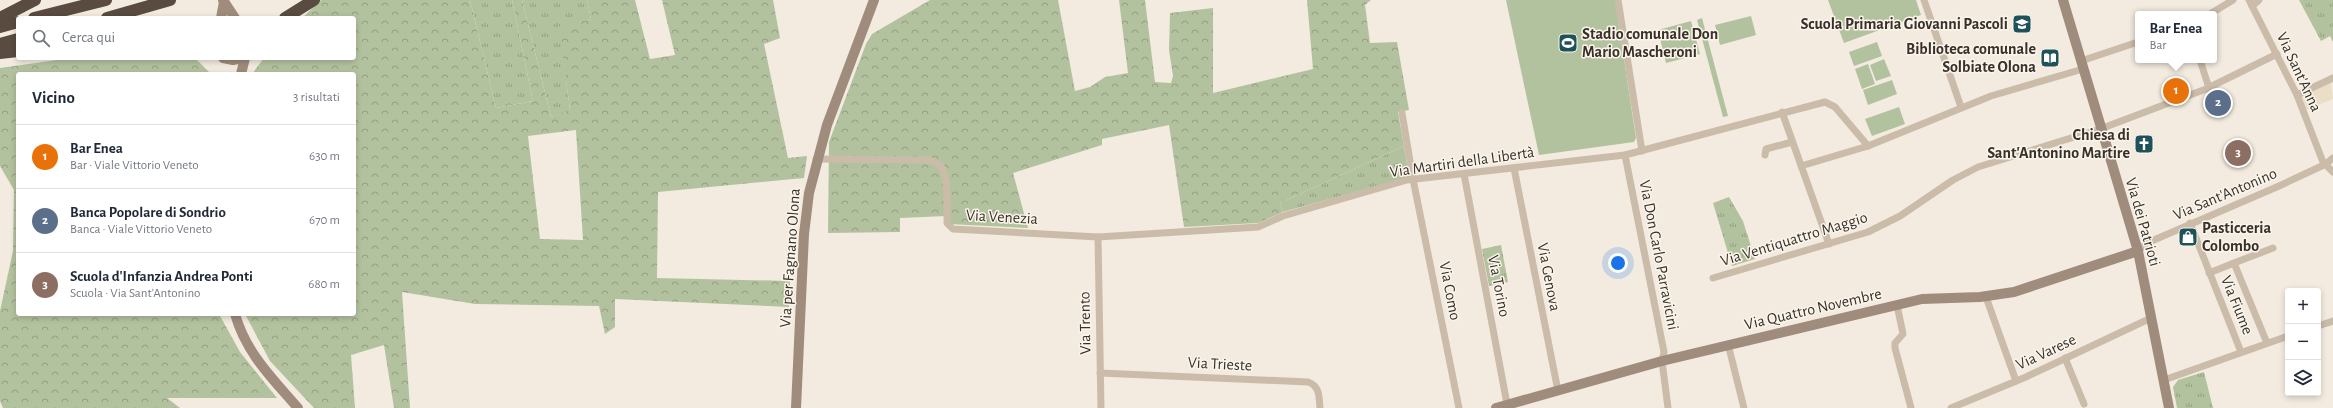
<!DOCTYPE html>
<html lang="it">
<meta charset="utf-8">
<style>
:root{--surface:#fff;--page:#f6f6f7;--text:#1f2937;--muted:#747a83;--line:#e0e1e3;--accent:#db2777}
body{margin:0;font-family:"Alegreya Sans",sans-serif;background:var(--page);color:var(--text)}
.controls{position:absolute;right:12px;bottom:12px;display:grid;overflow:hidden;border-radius:4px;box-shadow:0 2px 6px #0003}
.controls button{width:36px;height:36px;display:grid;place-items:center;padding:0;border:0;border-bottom:1px solid var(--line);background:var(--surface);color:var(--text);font:20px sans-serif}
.you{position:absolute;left:1618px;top:263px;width:14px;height:14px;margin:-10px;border:3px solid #fff;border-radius:50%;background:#1a73e8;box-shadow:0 0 0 6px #1a73e833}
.badge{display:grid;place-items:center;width:26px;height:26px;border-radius:50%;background:var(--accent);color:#fff;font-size:13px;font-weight:700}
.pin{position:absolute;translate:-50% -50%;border:2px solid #fff;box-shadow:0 1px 4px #0006}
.popup{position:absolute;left:2135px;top:11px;width:82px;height:52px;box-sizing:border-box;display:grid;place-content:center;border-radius:4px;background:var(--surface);filter:drop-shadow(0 1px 3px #0005);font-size:13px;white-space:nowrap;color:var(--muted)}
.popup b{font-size:15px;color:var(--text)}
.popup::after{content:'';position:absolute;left:50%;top:100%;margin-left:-8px;border:8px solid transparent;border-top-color:var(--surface)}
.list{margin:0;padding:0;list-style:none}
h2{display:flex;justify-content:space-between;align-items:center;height:52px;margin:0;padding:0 16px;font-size:17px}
h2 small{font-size:13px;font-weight:400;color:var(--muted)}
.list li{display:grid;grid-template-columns:26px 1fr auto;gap:12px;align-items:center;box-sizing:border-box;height:64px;padding:0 16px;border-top:1px solid var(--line)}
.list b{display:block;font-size:15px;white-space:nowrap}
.list p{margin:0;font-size:13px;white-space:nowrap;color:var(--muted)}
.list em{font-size:13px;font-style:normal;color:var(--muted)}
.icon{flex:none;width:22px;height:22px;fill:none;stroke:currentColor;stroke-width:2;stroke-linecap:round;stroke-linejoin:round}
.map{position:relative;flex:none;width:2333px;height:408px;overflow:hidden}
.search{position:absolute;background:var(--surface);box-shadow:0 2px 6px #0003;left:16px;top:16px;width:340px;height:44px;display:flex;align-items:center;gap:10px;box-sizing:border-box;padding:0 14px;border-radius:4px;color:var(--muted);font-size:15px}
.panel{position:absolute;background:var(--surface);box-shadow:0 2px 6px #0003;left:16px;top:72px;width:340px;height:244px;border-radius:4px}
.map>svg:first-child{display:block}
.grass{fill:url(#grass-tufts)}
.forest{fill:url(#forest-crowns);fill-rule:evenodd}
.pitch{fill:#b3c29e}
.plaza{fill:#eadec6}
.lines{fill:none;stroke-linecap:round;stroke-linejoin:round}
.street{stroke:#cbbcaa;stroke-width:7}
.secondary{stroke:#9f8c7c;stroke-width:10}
.highway{stroke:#5a4b41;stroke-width:12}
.labels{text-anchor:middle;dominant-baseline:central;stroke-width:3;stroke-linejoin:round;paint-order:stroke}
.poi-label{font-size:16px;font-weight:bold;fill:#39302a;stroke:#faf5eb;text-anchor:end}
.street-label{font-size:16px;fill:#39302a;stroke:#faf5eb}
</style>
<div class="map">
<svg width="2333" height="408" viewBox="0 0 2333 408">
<defs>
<pattern id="grass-tufts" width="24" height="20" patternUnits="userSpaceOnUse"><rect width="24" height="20" fill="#b3c29e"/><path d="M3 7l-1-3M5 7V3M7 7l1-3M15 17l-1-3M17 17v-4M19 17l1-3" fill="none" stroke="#939e81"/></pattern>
<pattern id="forest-crowns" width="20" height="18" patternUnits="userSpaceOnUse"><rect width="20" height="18" fill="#b3c29e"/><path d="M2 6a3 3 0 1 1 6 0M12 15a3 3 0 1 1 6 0" fill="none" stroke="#939e81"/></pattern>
</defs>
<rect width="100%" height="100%" fill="#f3ebdf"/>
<g class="grass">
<polygon points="470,0 512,0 533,101 496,108"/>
<polygon points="522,0 587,0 591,19 560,27 570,111 551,117"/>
<polygon points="2299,0 2333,0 2333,42 2330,36 2321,41"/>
<polygon points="1404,146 1409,177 1283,212 1280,203"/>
<polygon points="1729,197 1743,221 1755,259 1732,266 1713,203"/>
<polygon points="1501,245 1508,282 1489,286 1482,249"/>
<polygon points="2204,372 2213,408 2177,408 2173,387 2178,380"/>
</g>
<g class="forest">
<path d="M 321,0 L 470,0 L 496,108 L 533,101 L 512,0 L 522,0 L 551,117 L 570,110 L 559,26 L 591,19 L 587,0 L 635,0 L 650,59 L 675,55 L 662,0 L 773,0 L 780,38 L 764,44 L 788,158 L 807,156 L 804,178 L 658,192 L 657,278 L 790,281 L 789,307 L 615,299 L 615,327 L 605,334 L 599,306 L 475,304 L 402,292 L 410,408 L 394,408 L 384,345 L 351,355 L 355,408 L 314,408 L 270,361 L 245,314 L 354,314 L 354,74 L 252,74 L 264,58 L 354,58 L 354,18 L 302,18 ZM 576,130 L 583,240 L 540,239 L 528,136 Z"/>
<polygon points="930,0 1058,0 1075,91 1090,87 1105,77 1128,73 1119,0 1145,0 1155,82 1171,83 1173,76 1169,50 1170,13 1213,8 1213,93 1313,69 1307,0 1371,0 1365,5 1370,43 1397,42 1409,110 1398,112 1404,146 1280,203 1283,212 1258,223 1184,227 1169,125 1102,139 1102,145 1013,173 1028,228 949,224 947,216 900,218 900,232 828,233 829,142 866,44 872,34"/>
<polygon points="71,58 196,59 211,74 18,74 18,314 219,314 240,352 277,398 167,398 180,408 3,408 0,401 0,311 13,251 14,190 0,166 0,68"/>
</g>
<g class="pitch">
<polygon points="1506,0 1615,0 1636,138 1634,142 1539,155"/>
<polygon points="1828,0 1916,0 1921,15 1844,43"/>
<polygon points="1751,16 1756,35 1720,45 1715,25"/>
<polygon points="1702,18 1728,116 1723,117 1697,20"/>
<polygon points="1691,21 1700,54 1666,63 1658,30"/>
<polygon points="1877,42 1882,56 1854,66 1849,52"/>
<polygon points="1884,59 1891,76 1876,81 1870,65"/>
<polygon points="1868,64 1875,84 1862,89 1855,69"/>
<polygon points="1892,80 1897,94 1868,105 1863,90"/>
<polygon points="1899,107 1905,124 1872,136 1865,119"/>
</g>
<polygon class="plaza" points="2333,74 2333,83 2331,83 2333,99 2303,111 2297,95 2304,88"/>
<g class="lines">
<g class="street">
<polyline points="1618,0 1642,151"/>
<polyline points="1924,0 1961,107"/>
<polyline points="2249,0 2297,95 2323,162 2333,172"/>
<polyline points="2252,6 2259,0"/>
<polyline points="2210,14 2233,0"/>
<polyline points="2200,60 2209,88"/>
<polyline points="2081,61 2138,42"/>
<polyline points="2297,95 2333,78"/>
<polyline points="1782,112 1829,244"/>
<polyline points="1402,113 1413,179 1459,408"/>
<polyline points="1625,155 1664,352 1662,361 1668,408"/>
<polyline points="1765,155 1766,149 1792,142"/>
<path d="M 816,159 L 929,160 C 932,161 937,163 940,165 C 949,174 947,211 947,223 L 953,229 L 1098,237 L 1258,227 L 1283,216 L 1407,180 L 1625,155 L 1825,102 L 1835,107 L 1868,146"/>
<polyline points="1801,166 1868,146 1991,96 2083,69"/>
<polyline points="1514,168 1558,391"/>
<polyline points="1464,174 1507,404"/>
<polyline points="2190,223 2241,352"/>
<polyline points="1098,237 1101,408"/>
<polyline points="2138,251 2147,243 2279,186 2326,164 2333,158"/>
<polyline points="2234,263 2273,248"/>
<polyline points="2209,273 2234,263 2267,343"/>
<polyline points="1713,278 1868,232 1900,216 1953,180 1978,167 2100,129 2206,89 2277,54"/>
<polyline points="1986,297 2016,381"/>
<polyline points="1897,305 1903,334 1895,343 1895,348 1911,408"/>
<polyline points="2318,326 2333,321"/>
<polyline points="1728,344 1744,408"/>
<polyline points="2065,358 2084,404"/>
<path d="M 1100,373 L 1308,382 C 1320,386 1319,397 1320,408"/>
<polyline points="2164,380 2288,336"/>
<polyline points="1951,408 2026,377 2151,318"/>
</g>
<g class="secondary">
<polyline points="223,0 235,18"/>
<polyline points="2063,0 2138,251 2169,408"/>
<polyline points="221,18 224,2"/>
<polyline points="223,58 233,60 242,58"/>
<polyline points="241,74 245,58"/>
<path d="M 235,314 C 246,353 272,378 298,408"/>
<polyline points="796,408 804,234 809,193 827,125 874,0"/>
<polyline points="1496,408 1662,361 1922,299 1980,297 2014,292 2138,251"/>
</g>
<g class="highway">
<polyline points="0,18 35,0"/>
<polyline points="34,18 106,0"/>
<polyline points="107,18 170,0"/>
<polyline points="285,18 314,0"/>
<polyline points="0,27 18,22"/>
<polyline points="0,44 18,39"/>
<polyline points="0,53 18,51"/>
</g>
</g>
<defs>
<g id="school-square" transform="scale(1)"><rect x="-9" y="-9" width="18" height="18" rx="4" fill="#1f515a" stroke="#faf5eb"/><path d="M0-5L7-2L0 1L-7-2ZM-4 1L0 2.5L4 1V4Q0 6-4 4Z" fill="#fff"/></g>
<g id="stadium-square" transform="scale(1)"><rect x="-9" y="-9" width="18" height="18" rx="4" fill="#1f515a" stroke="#faf5eb"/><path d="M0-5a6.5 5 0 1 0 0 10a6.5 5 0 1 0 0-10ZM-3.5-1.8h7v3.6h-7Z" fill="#fff"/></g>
<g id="library-square" transform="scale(1)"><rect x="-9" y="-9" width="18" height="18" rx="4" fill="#1f515a" stroke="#faf5eb"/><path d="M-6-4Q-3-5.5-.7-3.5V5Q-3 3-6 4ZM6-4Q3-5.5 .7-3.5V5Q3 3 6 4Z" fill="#fff"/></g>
<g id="church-square" transform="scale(1)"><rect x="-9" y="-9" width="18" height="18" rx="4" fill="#1f515a" stroke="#faf5eb"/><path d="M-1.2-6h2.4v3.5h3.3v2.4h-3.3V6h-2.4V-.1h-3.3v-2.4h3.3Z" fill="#fff"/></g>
<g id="shop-square" transform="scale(1)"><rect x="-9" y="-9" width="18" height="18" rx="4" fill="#1f515a" stroke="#faf5eb"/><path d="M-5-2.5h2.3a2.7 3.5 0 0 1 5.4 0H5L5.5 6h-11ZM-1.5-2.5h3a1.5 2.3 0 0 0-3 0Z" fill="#fff"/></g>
</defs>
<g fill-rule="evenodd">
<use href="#school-square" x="2022" y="24"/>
<use href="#stadium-square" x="1568" y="43"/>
<use href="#library-square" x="2050" y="58"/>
<use href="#church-square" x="2144" y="144"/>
<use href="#shop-square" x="2188" y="237"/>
</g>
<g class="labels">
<g class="poi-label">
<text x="2008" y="24">Scuola Primaria Giovanni Pascoli</text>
<text x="1582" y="34" text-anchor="start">Stadio comunale Don<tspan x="1582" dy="18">Mario Mascheroni</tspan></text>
<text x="2036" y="49">Biblioteca comunale<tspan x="2036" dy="18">Solbiate Olona</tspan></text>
<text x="2130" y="135">Chiesa di<tspan x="2130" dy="18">Sant'Antonino Martire</tspan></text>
<text x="2202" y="228" text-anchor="start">Pasticceria<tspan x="2202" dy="18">Colombo</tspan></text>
</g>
<g class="street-label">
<text transform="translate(2299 72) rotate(65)">Via Sant'Anna</text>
<text transform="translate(1462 162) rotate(-8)">Via Martiri della Libertà</text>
<text transform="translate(2225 194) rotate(-23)">Via Sant'Antonino</text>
<text transform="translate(1002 217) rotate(3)">Via Venezia</text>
<text transform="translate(2143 222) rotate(74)">Via dei Patrioti</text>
<text transform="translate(1794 239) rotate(-17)">Via Ventiquattro Maggio</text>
<text transform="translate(1659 255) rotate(79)">Via Don Carlo Parravicini</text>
<text transform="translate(790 258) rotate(-86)">Via per Fagnano Olona</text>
<text transform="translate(1549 277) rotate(79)">Via Genova</text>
<text transform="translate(1499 286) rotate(79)">Via Torino</text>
<text transform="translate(1450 291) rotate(79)">Via Como</text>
<text transform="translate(2237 305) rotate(68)">Via Fiume</text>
<text transform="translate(1813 309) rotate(-13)">Via Quattro Novembre</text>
<text transform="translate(1085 323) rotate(-91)">Via Trento</text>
<text transform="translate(2046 352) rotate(-25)">Via Varese</text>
<text transform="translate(1220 364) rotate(3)">Via Trieste</text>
</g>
</g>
</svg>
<div class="controls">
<button>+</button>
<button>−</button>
<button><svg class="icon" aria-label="layers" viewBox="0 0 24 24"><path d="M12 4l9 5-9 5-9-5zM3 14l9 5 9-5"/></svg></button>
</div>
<div class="you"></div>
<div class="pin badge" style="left:2176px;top:91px;background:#e8710a">1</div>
<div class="popup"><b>Bar Enea</b>Bar</div>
<div class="pin badge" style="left:2218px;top:103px;background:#5c6f8a">2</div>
<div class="pin badge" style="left:2238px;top:153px;background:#8d6e63">3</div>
<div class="search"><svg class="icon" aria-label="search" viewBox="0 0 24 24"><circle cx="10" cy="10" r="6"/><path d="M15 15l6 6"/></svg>Cerca qui</div>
<section class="panel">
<h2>Vicino<small>3 risultati</small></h2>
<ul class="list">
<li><span class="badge" style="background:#e8710a">1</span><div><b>Bar Enea</b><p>Bar · Viale Vittorio Veneto</p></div><em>630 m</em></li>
<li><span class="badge" style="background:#5c6f8a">2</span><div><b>Banca Popolare di Sondrio</b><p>Banca · Viale Vittorio Veneto</p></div><em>670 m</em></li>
<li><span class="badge" style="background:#8d6e63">3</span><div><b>Scuola d'Infanzia Andrea Ponti</b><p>Scuola · Via Sant'Antonino</p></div><em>680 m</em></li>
</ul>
</section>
</div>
